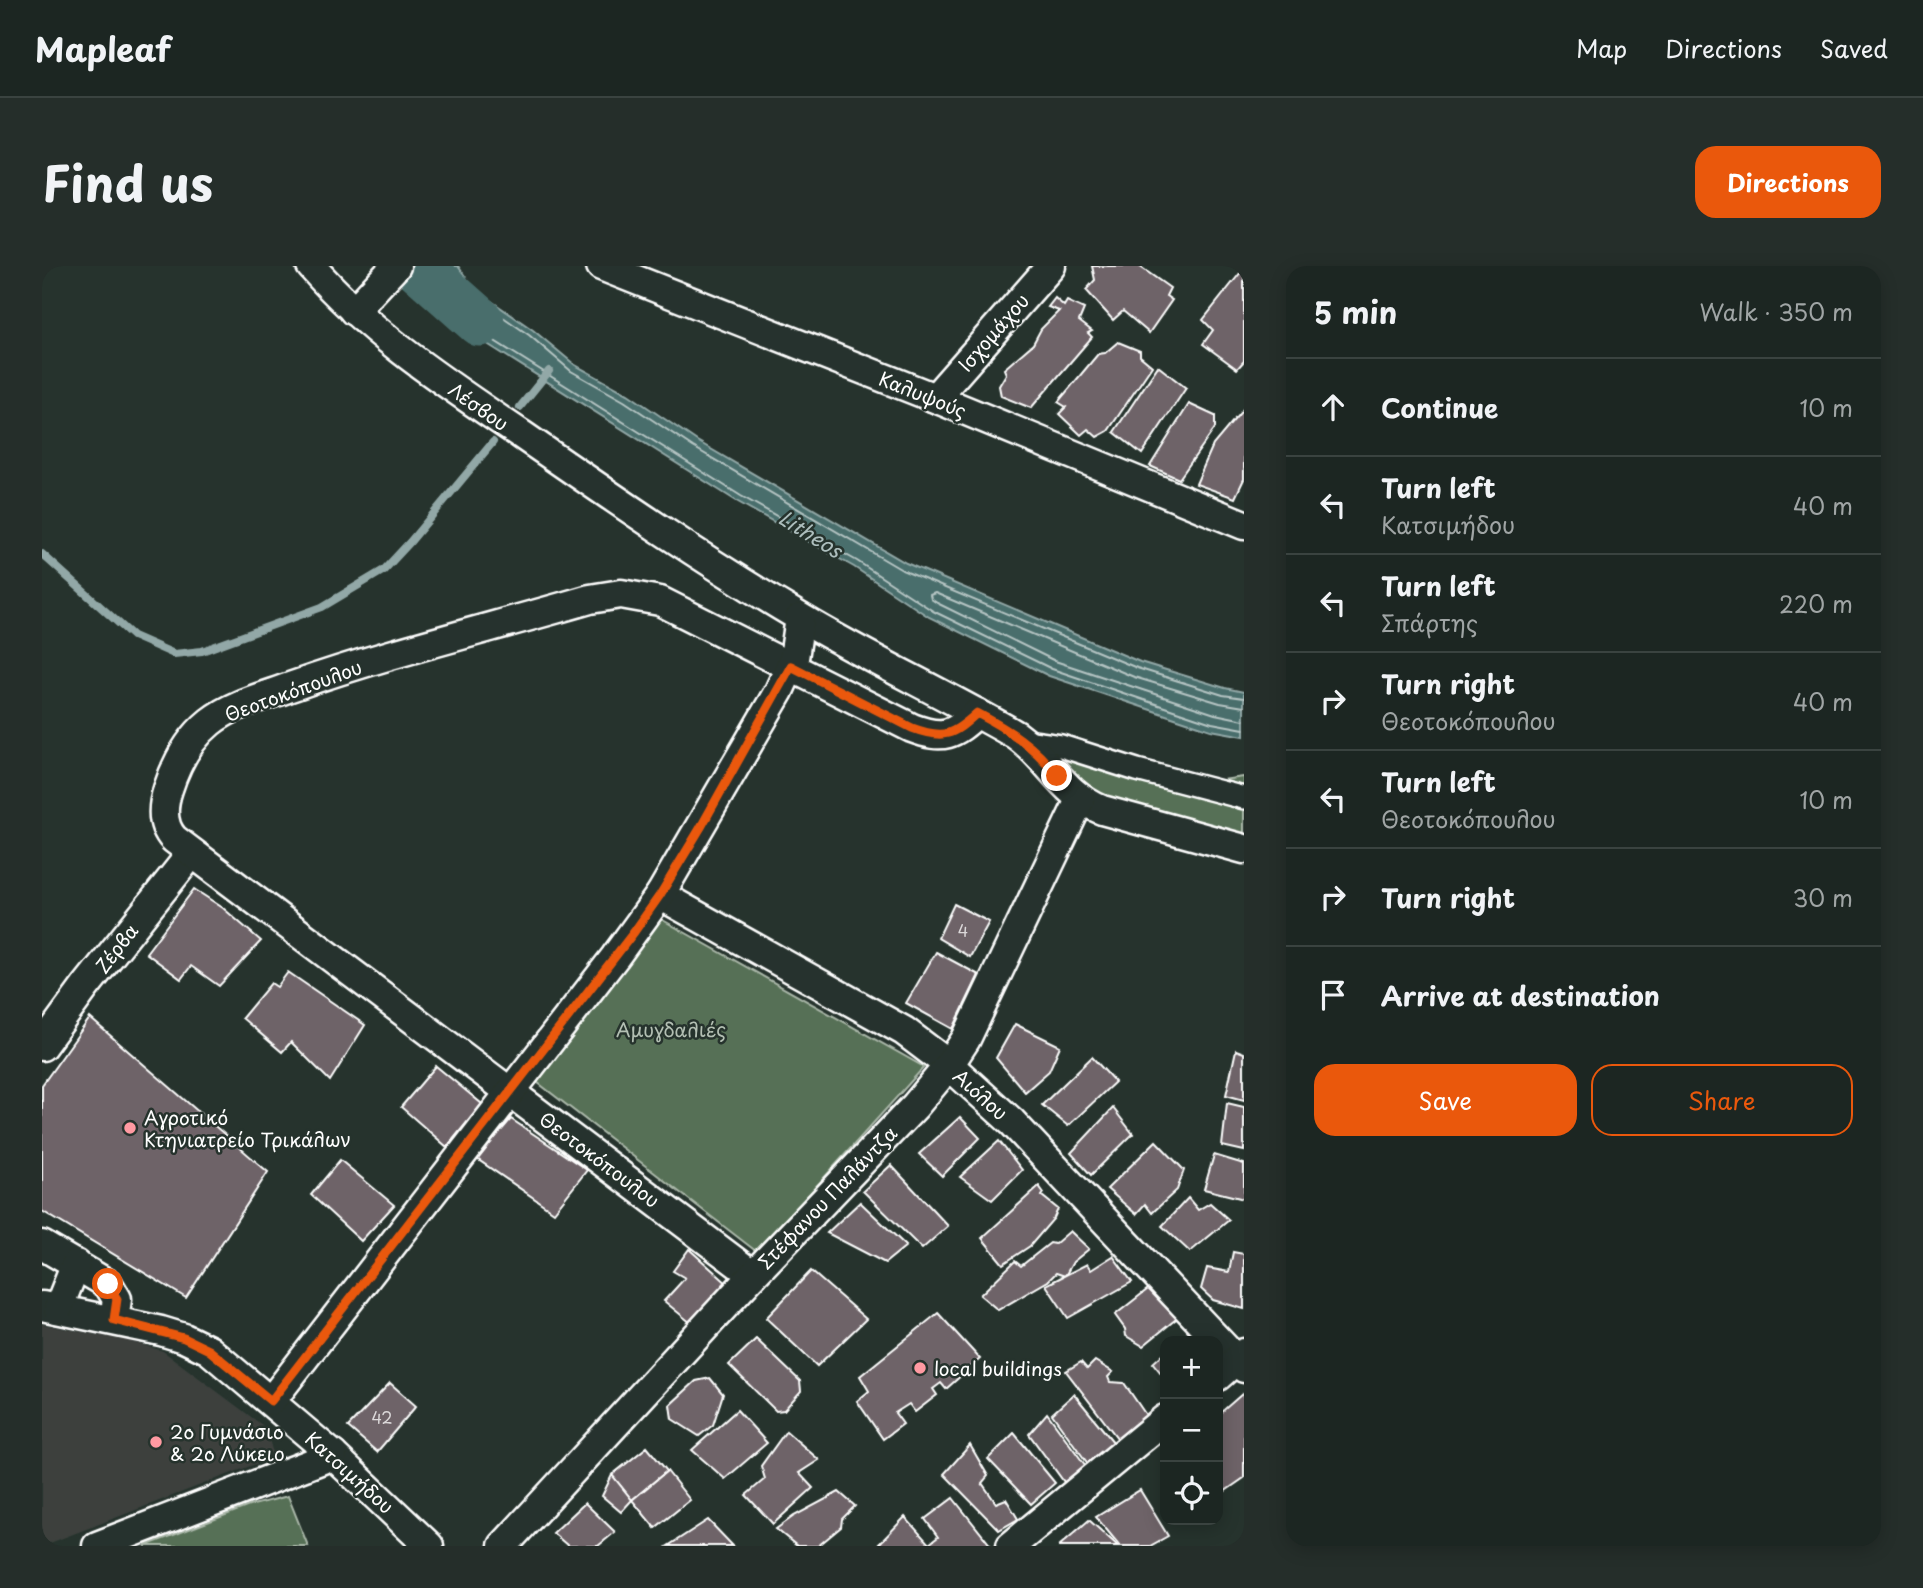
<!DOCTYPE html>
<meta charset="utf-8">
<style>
:root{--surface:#1c2622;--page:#252e2a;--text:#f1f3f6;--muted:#a0a5a5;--line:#3a4340;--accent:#ea580c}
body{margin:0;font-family:"Playpen Sans",sans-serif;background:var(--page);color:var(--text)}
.controls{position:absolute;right:21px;bottom:21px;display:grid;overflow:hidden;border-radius:14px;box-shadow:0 4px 18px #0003}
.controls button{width:63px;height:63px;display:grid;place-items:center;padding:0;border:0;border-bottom:2px solid var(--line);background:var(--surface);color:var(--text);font:35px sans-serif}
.stop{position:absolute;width:21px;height:21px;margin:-16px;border:5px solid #ea580c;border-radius:50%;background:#fff}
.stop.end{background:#ea580c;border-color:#fff;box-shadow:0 2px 7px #0008}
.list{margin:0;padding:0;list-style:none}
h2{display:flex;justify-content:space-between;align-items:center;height:91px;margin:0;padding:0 28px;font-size:30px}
h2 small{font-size:23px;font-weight:400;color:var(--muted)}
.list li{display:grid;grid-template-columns:46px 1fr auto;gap:21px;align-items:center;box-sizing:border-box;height:98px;padding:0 28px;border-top:2px solid var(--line)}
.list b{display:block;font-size:26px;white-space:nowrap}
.list p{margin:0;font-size:23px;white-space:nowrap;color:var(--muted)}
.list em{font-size:23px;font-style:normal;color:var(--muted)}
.actions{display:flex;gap:14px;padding:21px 28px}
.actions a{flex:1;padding:16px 0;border:2px solid var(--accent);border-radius:21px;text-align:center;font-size:24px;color:var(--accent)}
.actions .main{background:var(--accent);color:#fff}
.icon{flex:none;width:38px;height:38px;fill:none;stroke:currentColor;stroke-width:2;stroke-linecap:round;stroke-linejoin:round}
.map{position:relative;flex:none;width:1202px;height:1280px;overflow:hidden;border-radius:21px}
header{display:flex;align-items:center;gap:42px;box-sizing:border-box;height:98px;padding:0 35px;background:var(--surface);border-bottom:2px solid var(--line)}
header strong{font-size:33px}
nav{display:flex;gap:38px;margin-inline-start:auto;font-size:24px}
.intro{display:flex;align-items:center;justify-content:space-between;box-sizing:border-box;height:168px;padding:0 42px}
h1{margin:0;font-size:49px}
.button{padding:18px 32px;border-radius:21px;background:var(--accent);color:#fff;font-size:24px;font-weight:700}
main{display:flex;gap:42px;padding:0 42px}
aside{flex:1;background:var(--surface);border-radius:21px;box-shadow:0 4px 18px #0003}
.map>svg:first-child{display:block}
.built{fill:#3c413e}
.green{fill:#577056;stroke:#abb8aa;stroke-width:2}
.water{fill:#496e6c;stroke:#92a8a7;stroke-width:2}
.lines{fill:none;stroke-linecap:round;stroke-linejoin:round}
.shore{stroke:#b6c5c4;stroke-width:2}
.stream{stroke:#92a8a7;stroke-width:8}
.river{stroke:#496e6c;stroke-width:49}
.building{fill:#6e6367;stroke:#fff;stroke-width:2}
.pedestrian-casing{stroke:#fff;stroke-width:26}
.minor-casing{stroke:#fff;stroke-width:33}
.pedestrian{stroke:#26332d;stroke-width:21}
.minor{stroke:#26332d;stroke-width:28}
.route{stroke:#ea580c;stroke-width:9}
.poi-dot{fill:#ff9aa2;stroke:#26332d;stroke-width:2.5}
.labels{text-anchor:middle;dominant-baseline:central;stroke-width:5;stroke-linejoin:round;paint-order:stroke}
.number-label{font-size:16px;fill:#dbd8d9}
.street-label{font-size:19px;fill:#fff;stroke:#26332d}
.park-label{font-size:19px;fill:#b3bfb3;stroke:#26332d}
.poi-label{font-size:19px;fill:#fff;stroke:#26332d;text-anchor:start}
.water-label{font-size:21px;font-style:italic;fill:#adbebd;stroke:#26332d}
</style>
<header>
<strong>Mapleaf</strong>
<nav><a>Map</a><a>Directions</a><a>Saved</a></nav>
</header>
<div class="intro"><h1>Find us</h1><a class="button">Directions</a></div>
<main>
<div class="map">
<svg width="1202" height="1280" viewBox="0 0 1202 1280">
<rect width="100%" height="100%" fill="#26332d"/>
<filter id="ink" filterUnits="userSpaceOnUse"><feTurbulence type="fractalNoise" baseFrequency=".0143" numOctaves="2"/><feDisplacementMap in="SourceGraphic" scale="14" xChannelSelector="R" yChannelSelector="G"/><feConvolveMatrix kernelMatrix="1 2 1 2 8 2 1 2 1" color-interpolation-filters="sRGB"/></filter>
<g filter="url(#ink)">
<polygon class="built" points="0,1058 88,1075 121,1085 224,1162 232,1191 0,1280"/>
<g class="green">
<polygon points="1038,490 1131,521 1202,511 1202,578 1065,537 1023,501 1023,494"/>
<polygon points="619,653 882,801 715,986 491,813"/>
<polygon points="246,1230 266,1280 103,1280 207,1240"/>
</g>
<polygon class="water" points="398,0 416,0 432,23 491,64 533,99 586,128 655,175 864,297 1098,396 1183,422 1202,426 1202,470 1169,464 1007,410 887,351 812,301 696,236 439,74 378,25"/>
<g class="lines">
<g class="shore">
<path d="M 403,0 C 403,11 391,16 390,26 L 443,69 L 699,230 L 815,295 L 891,345 L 1010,403 L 1170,457 L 1202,463"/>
<polyline points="411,0 412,6 428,28 487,69 529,105 582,135 651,181 860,304 1095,402 1181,429 1202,432"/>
<polyline points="1202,441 1178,437 1092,411 893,327 888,329 889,333 895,337 1013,395 1173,448 1202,454"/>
</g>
<g class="stream">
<polyline points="478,141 507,105"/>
<polyline points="0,288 91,370 132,388 160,385 280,341 342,304 368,276 451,176"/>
</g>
<polyline class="river" points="375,0 438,56"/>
</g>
<g class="building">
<polygon points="1050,0 1097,0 1128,22 1124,30 1130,34 1107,67 1081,45 1071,54 1044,24 1053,14"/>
<polygon points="1199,6 1202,8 1202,95 1195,103 1161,78 1171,64 1161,54"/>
<polygon points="1013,32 1022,40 1025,35 1042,43 1037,55 1050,65 1046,67 1050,71 989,142 959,130 957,120 964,108 962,103 991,78 999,63 1017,45 1006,41"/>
<polygon points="1076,76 1098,85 1098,90 1110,100 1066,165 1055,171 1046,163 1039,169 1017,148 1024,141 1016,136 1056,88 1063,87"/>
<polygon points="1116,100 1144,122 1100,188 1072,166"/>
<polygon points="1147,138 1173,150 1173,162 1137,213 1108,200"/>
<polygon points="1202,142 1202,213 1193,232 1154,218 1171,179"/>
<polygon points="152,623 181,642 219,675 177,720 149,700 139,713 104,687"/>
<polygon points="912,638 947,656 928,691 896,672"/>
<polygon points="894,686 937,709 911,763 864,737"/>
<polygon points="246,706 323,759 288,815 249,776 240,786 200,752 229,717 235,721"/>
<polygon points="48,752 226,906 144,1032 0,945 0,819"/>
<polygon points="973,758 1018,780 1007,805 983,826 954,792"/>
<polygon points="1194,784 1202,787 1202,834 1184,829"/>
<polygon points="1050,791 1073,816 1026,860 1000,839"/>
<polygon points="394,800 440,838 405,881 359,841"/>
<polygon points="1185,837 1202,841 1202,885 1180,880"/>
<polygon points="1071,842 1091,868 1049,909 1029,887"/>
<polygon points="918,851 938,872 900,910 877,888"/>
<polygon points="469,853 545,904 512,946 435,893"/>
<polygon points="957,875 980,904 950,934 918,911"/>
<polygon points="1114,875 1142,904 1135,924 1110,947 1103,938 1094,948 1065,923"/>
<polygon points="1172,889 1202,898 1202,933 1162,923"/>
<polygon points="298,894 352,939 319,975 269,929"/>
<polygon points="849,899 906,960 880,983 821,925"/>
<polygon points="997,920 1002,927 1000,930 1016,943 1012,952 988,980 961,998 940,972"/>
<polygon points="1146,932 1156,944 1168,937 1187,954 1148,986 1120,960"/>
<polygon points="818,936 864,980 843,997 785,967"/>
<polygon points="1028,965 1047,983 1031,996 1023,1010 1014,1007 1006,1015 956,1044 938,1029 973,995 979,1000 1008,977 1013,978"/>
<polygon points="647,983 687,1019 650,1058 622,1035 643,1012 631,1005"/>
<polygon points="1191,986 1202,988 1202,1043 1171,1034 1159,1023 1165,1002 1187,1006"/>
<polygon points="1071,990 1090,1016 1026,1052 1004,1019 1045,998 1049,1004"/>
<polygon points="769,1005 824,1053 775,1100 724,1052"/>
<polygon points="1115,1016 1144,1045 1101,1080 1084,1070 1083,1063 1073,1049"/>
<polygon points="896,1047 938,1093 904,1123 899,1117 891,1123 895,1129 873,1146 867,1138 853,1147 861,1158 841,1173 815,1135 827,1125 818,1110"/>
<polygon points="714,1073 758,1115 759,1125 742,1144 734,1145 687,1099"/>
<polygon points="1123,1086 1123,1112 1111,1097"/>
<polygon points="1053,1095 1071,1106 1066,1111 1068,1116 1082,1117 1106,1152 1079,1177 1024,1105 1039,1096 1045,1103"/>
<polygon points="668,1112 681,1128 671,1159 657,1170 630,1153 628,1139 654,1115"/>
<polygon points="348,1117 374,1140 335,1186 306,1161"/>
<polygon points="1032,1128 1072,1177 1049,1202 1010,1148"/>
<polygon points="1200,1128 1202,1131 1202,1212 1176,1230 1176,1149"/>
<polygon points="695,1144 725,1177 683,1213 650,1184"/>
<polygon points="1005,1147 1046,1203 1025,1220 987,1168"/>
<polygon points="744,1165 777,1194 757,1207 771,1222 731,1258 704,1229 723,1213 719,1200"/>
<polygon points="972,1167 1013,1217 989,1238 946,1193"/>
<polygon points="928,1179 946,1210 940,1217 954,1237 964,1233 976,1253 957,1264 902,1208"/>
<polygon points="605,1181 625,1205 590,1234 570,1209"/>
<polygon points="625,1205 648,1234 613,1262 590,1234"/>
<polygon points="570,1209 590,1234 579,1246 560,1230"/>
<polygon points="1098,1224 1126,1270 1108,1280 1078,1280 1054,1251"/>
<polygon points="797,1226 813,1240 800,1253 799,1261 776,1280 755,1280 734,1263 752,1250"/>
<polygon points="911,1232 949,1280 835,1280 863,1251 887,1278 896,1271 883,1253"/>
<polygon points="543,1237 573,1266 556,1280 526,1280 511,1267"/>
<polygon points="666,1254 691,1280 626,1280"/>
<polygon points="1047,1254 1076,1280 1017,1280"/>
</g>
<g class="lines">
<g class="pedestrian-casing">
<polyline id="pedestrian" points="983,475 1019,480 1095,504 1202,532"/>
</g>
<g class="minor-casing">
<g id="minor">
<path d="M 269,0 C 329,69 405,118 480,169 C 571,232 664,296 759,352 C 829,394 903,428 974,469 C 1008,493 1020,528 1060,544 L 1202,583"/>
<polyline points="559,0 893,132 1202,259"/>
<polyline points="312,45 354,0"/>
<polyline points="893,132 1009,0"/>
<polyline points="618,629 862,765 907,799 970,856 1202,1102"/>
<polyline points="0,780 44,720 150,587"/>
<polyline points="0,979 66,1018 75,1033 72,1054"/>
<path d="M 711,1009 L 132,573 C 119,559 120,541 126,523 C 134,498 147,473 168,456 C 190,438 224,430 251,420 C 348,386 449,362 548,333 L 579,328 L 618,335 L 870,462 C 902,474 911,469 935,447"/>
<polyline points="0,1040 119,1065 142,1072 167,1084 291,1189 387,1280"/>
<polyline points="16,1043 34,998"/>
<polyline points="1176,1110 1202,1087"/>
<polyline points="229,1135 573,691 618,629 737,425 752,392 758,352"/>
<polyline points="55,1280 291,1189"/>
<polyline points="461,1280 711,1009 873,840 907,799 924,773 1038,534"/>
<polyline points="969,1280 1123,1153"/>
</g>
</g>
<use href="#pedestrian" class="pedestrian"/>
<use href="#minor" class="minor"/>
</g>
</g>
<g class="lines" filter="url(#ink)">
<path class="route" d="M 66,1018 L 75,1033 L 72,1054 L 142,1072 L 167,1084 L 229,1135 L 592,666 L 618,629 L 659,561 L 749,400 L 870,462 C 902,474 911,469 935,447 C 967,464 993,480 1015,510"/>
</g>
<g class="poi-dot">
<circle cx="88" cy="862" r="7"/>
<circle cx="878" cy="1102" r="7"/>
<circle cx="114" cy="1176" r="7"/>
</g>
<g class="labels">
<g class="number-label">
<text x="921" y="664">4</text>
<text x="340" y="1151">42</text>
</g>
<g class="street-label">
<text transform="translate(951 66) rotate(-49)">Ισχομάχου</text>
<text transform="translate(881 128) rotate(22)">Καλυψούς</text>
<text transform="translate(437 140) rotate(35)">Λέσβου</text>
<text transform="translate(251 424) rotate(-20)">Θεοτοκόπουλου</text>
<text transform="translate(74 682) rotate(-52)">Ζέρβα</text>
<text transform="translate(939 828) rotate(42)">Αιόλου</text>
<text transform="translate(558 893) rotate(37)">Θεοτοκόπουλου</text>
<text transform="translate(785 931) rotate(-46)">Στέφανου Παλάντζα</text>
<text transform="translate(308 1206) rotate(42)">Κατσιμήδου</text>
</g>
<g class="park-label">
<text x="629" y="763">Αμυγδαλιές</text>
</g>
<g class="poi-label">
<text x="102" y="851">Αγροτικό<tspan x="102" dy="22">Κτηνιατρείο Τρικάλων</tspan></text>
<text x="892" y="1102">local buildings</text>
<text x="128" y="1165">2ο Γυμνάσιο<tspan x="128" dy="22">&amp; 2ο Λύκειο</tspan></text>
</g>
<g class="water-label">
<text transform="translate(769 267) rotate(32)">Litheos</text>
</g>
</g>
</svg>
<div class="controls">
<button>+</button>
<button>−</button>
<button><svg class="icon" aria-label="locate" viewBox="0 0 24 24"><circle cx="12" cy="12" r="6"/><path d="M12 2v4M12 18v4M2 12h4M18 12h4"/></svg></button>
</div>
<div class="stop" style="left:66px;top:1018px"></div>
<div class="stop end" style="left:1015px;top:510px"></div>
</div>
<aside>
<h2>5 min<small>Walk · 350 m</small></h2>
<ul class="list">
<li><svg class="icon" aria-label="ahead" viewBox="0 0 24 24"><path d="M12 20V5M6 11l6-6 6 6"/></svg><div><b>Continue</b></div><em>10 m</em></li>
<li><svg class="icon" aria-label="left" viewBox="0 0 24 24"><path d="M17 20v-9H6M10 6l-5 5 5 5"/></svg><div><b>Turn left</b><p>Κατσιμήδου</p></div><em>40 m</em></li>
<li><svg class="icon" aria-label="left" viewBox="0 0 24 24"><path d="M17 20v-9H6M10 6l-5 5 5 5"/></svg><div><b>Turn left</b><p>Σπάρτης</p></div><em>220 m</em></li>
<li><svg class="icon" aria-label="right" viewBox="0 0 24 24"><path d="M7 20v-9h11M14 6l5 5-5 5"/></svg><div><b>Turn right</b><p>Θεοτοκόπουλου</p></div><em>40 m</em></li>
<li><svg class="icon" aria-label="left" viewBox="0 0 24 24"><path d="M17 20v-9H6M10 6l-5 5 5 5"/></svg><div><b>Turn left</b><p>Θεοτοκόπουλου</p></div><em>10 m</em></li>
<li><svg class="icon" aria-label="right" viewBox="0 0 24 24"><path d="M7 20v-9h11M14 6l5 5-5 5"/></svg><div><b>Turn right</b></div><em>30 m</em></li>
<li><svg class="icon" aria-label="arrive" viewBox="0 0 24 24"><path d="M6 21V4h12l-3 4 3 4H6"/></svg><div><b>Arrive at destination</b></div></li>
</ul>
<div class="actions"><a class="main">Save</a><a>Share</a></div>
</aside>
</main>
